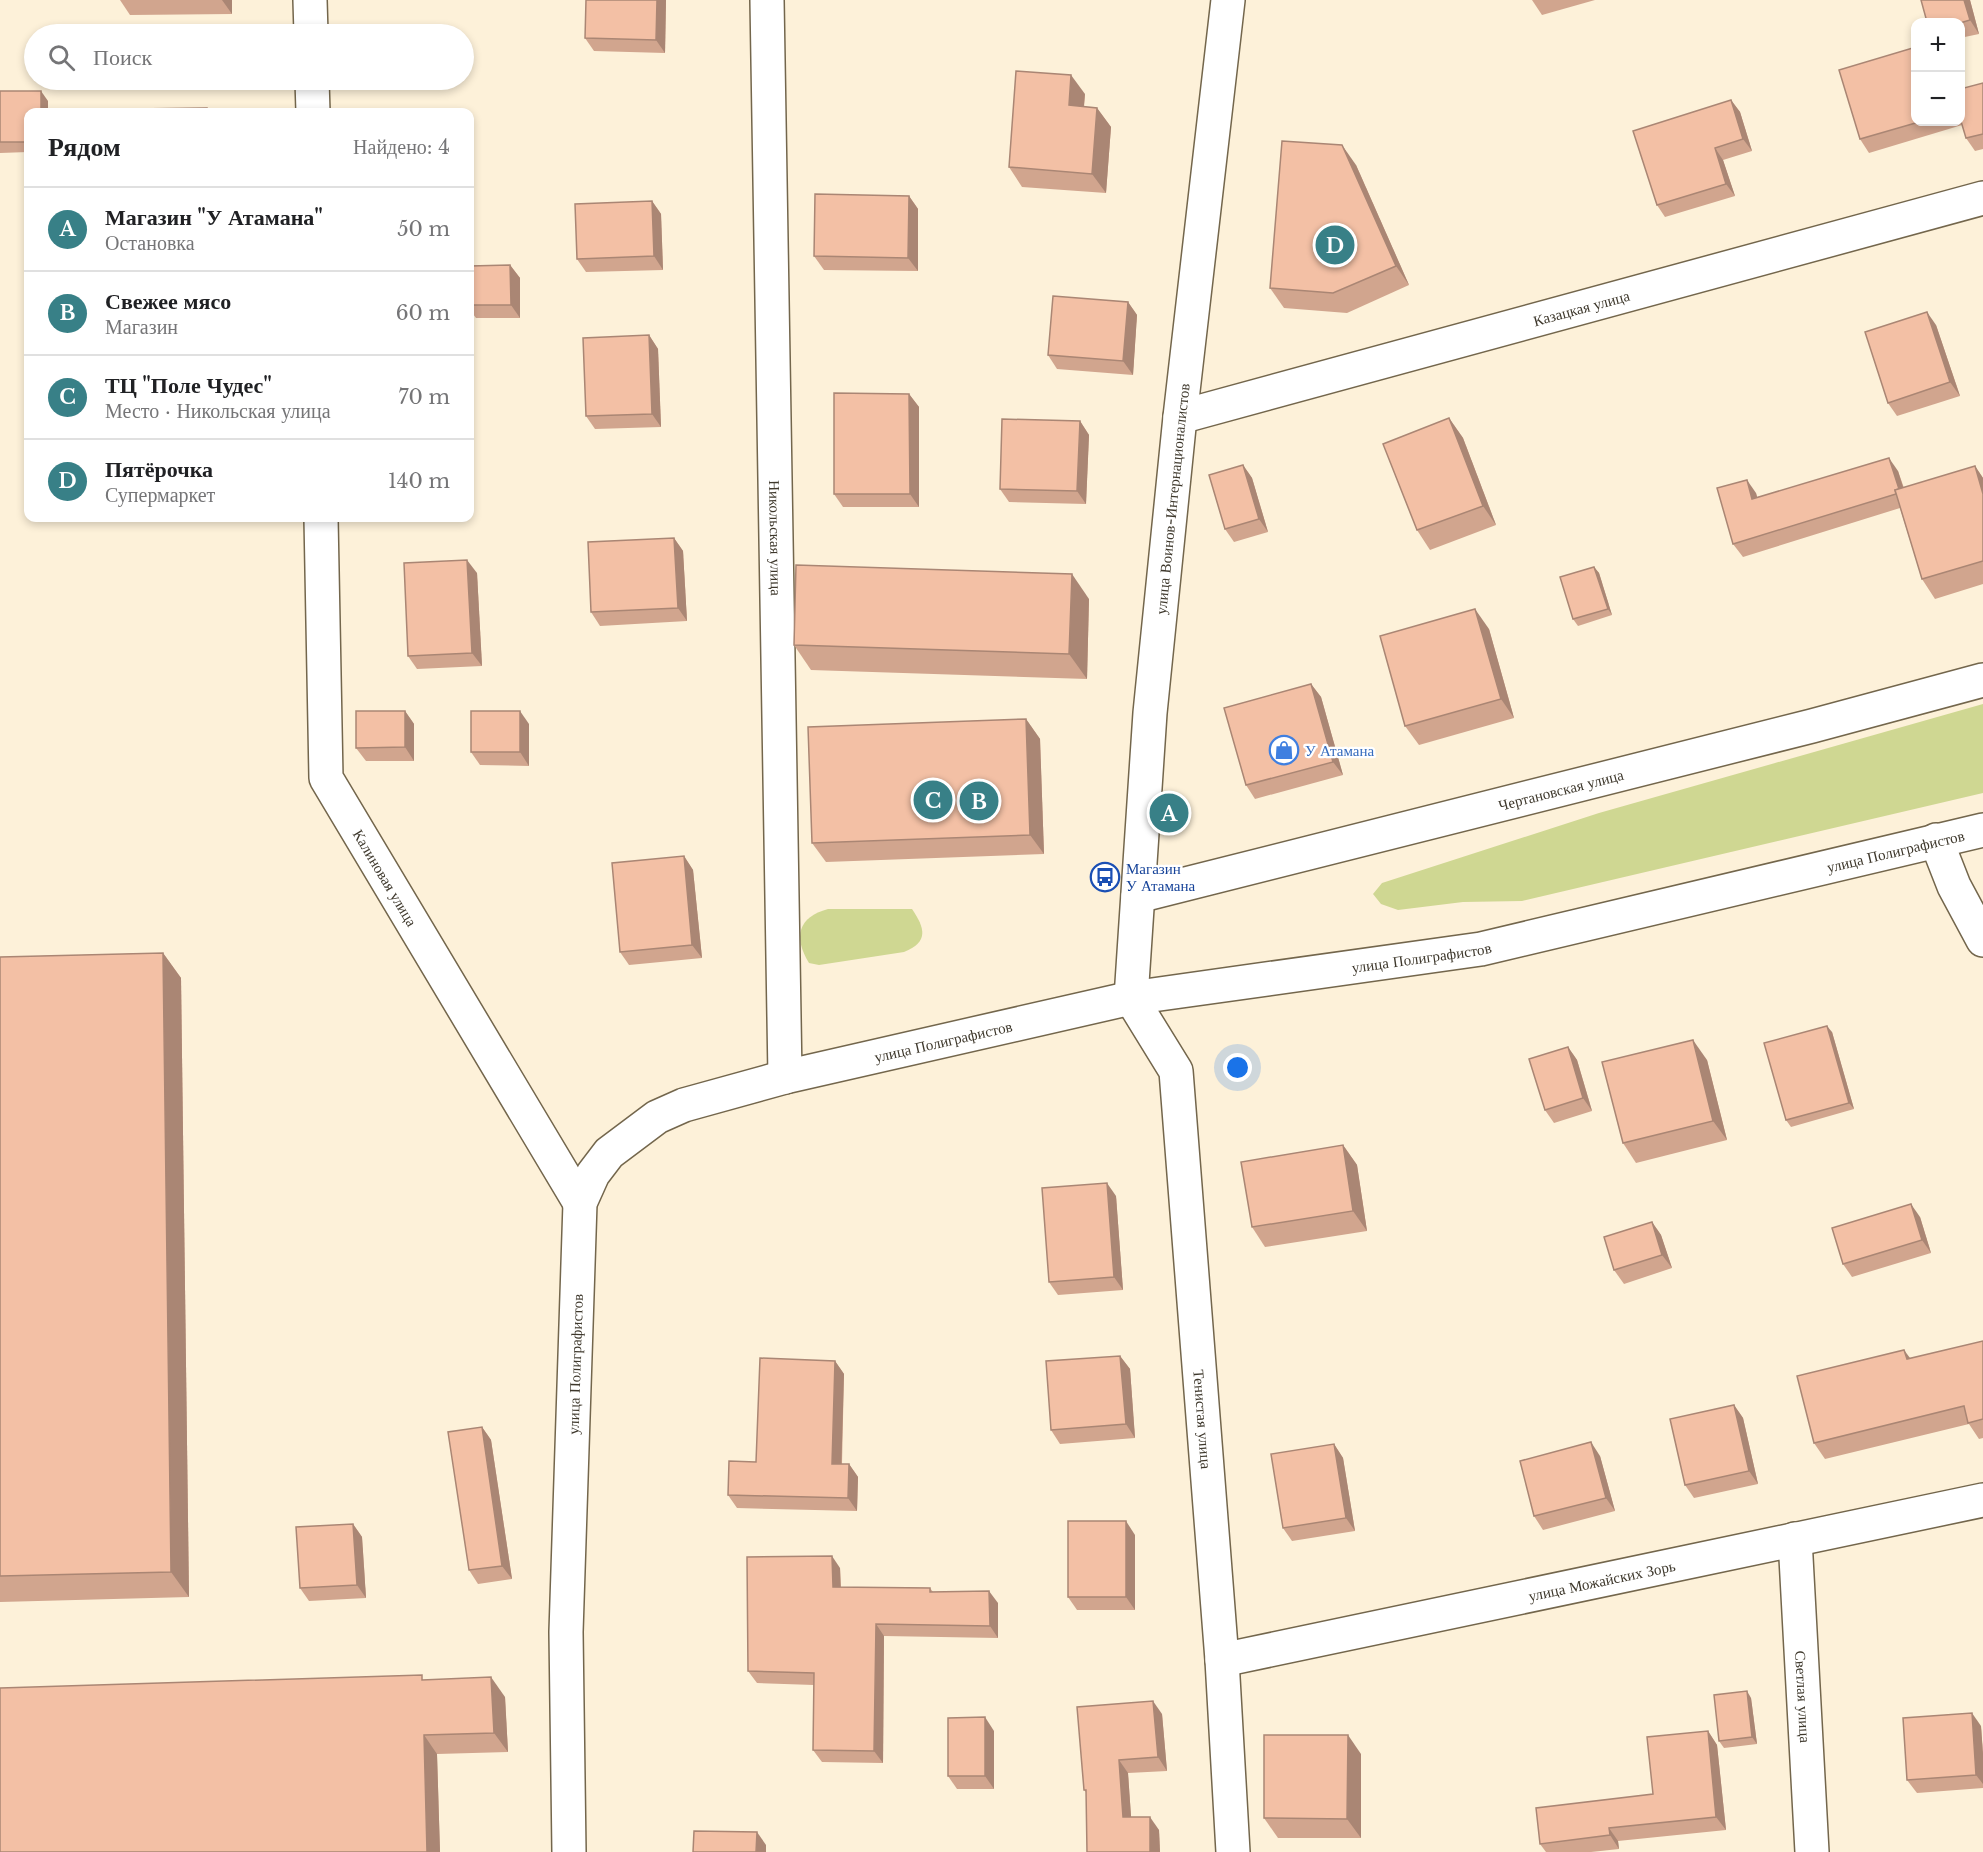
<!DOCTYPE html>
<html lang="ru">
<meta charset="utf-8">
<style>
:root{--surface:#fff;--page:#f6f6f6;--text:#202124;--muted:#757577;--line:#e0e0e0;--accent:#388087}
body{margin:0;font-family:"Libre Baskerville",serif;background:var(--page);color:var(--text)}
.controls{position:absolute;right:18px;top:18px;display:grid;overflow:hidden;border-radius:12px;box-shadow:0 3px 9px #0003}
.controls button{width:54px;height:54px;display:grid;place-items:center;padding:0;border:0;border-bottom:2px solid var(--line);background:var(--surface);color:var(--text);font:30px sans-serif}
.you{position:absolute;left:1238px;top:1068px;width:21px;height:21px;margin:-15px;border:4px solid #fff;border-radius:50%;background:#1a73e8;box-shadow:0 0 0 9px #1a73e833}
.badge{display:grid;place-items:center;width:39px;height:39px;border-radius:50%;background:var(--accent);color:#fff;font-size:20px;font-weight:700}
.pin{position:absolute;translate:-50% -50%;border:3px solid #fff;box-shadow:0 2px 6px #0006}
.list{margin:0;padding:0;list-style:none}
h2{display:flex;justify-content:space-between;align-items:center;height:78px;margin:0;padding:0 24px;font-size:26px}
h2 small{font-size:20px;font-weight:400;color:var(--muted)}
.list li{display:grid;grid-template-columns:39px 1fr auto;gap:18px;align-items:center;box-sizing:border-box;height:84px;padding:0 24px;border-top:2px solid var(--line)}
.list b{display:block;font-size:22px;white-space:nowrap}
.list p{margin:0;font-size:20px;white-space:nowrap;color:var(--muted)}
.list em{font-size:20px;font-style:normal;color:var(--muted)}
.icon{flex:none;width:33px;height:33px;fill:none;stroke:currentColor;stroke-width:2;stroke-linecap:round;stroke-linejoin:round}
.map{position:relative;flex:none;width:1983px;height:1852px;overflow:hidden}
.search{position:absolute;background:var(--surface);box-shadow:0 3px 9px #0003;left:24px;top:24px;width:450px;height:66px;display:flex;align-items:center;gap:15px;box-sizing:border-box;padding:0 21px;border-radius:33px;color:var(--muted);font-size:22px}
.panel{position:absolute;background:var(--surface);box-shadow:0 3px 9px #0003;left:24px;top:108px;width:450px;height:414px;border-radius:12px}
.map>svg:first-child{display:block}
.green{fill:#cfd792}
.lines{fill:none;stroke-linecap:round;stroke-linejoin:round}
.minor-casing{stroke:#73664c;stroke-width:36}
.tertiary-casing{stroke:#73664c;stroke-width:36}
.minor{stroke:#fff;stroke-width:33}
.tertiary{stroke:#fff;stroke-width:33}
.wall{fill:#d1a58e}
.shaded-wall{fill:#aa8674}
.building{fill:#f3c0a5;stroke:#aa8674;stroke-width:1.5}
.labels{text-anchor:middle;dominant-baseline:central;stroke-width:4.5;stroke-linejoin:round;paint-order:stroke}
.street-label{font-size:15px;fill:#3e382c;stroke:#fff}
.shop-label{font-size:15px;fill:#366cbe;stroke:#fff;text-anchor:start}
.transit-label{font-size:15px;fill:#164399;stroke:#fff;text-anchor:start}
</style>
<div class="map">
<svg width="1983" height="1852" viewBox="0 0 1983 1852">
<rect width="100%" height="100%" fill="#fdf1d9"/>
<g class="green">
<polygon points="1983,704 1983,793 1522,901 1463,902 1398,910 1381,904 1373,894 1382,883 1599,813"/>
<path d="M 828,909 L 912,909 C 925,928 929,942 904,952 L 819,965 L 809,963 C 793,937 798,917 828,909 Z"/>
</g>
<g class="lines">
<g class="minor-casing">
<g id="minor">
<polyline points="310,0 311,34"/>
<path id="s1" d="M 767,0 L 785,1077"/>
<polyline points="312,80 313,112"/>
<path id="s2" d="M 1180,417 L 1983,198"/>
<path id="s3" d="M 321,518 L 326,778 L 580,1203"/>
<polyline points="1936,840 1954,886 1983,940"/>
<path id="s4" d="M 1138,896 L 1812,726 L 1983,680"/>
<path id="s5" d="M 1131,998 L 1176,1071 L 1222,1660 L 1233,1852"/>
<path id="s6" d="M 1795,1539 L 1812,1852"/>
<path id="s7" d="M 1222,1660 L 1983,1500"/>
</g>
</g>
<g class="tertiary-casing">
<g id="tertiary">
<path id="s8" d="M 1131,998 L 1150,713 L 1180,417 L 1228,0"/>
<path id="s9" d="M 569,1852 L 566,1632 L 580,1203 L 593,1174 L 609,1153 L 657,1117 L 684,1105 L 785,1077 L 1131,998 L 1481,949 L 1983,830"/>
</g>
</g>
<use href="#minor" class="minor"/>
<use href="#tertiary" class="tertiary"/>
</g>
<g class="wall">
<polygon points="120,0 232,0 232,14 130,15"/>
<polygon points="666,0 665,53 594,51 585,38"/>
<polygon points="1532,0 1595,0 1542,15"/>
<polygon points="1921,0 1970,0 1979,34 1960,38 1960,22"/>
<polygon points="1983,83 1983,149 1975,151 1966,138"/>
<polygon points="0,91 48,101 48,112 28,112 28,152 0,153"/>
<polygon points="1085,94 1084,107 1097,108 1111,127 1106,193 1022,187 1009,167"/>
<polygon points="1731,100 1740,112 1752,151 1723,160 1735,196 1665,217 1657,205"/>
<polygon points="1916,122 1960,122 1962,125 1869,153 1860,139"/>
<polygon points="1356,165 1409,285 1347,313 1284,308 1270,288"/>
<polygon points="909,196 918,209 918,271 824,270 814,256"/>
<polygon points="652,201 661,214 663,270 586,272 577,259"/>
<polygon points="510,265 520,278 520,318 476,318 470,310 470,266"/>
<polygon points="1128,302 1137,315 1133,375 1057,369 1048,355"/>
<polygon points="1936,325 1960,396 1897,416 1888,403"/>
<polygon points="649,335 658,349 661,427 595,429 586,416"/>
<polygon points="909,394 919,407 919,507 843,507 834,494"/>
<polygon points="1449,418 1463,438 1496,525 1430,550 1417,530"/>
<polygon points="1080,421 1089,435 1086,504 1009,502 1000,489"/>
<polygon points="1243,465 1252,478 1268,532 1234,542 1225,529"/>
<polygon points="1975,466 1983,478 1983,584 1935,599 1922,579 1900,508 1743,557 1733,544 1756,493 1757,497 1898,471 1904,488"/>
<polygon points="674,538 683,551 687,621 600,626 591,612"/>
<polygon points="1594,567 1599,573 1612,615 1578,626 1573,619"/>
<polygon points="477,573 482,666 417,669 408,656"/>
<polygon points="1089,599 1087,679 811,670 794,645"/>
<polygon points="1489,629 1514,718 1419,745 1405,726"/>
<polygon points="1311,684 1321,697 1343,775 1255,799 1246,785"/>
<polygon points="405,711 414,724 414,761 366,761 356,748"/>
<polygon points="1026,719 1040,739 1044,854 826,862 812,843"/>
<polygon points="529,724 529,766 480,765 471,752"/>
<polygon points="684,856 693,870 702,958 629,965 620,952"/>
<polygon points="163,953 181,978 189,1597 0,1602 0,957"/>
<polygon points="1832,1032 1854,1109 1791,1127 1786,1120"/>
<polygon points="1568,1047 1577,1060 1592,1111 1554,1123 1545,1110"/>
<polygon points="1707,1060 1727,1140 1636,1163 1623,1143"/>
<polygon points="1343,1145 1357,1165 1367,1231 1265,1247 1252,1227"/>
<polygon points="1116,1196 1123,1290 1058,1295 1049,1282"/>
<polygon points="1920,1217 1931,1253 1852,1277 1843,1264"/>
<polygon points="1652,1222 1661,1235 1672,1268 1624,1284 1614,1270"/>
<polygon points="1983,1341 1983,1438 1979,1439 1969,1424 1825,1459 1814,1443 1910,1359"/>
<polygon points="1120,1356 1130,1369 1135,1438 1060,1444 1051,1430"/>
<polygon points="835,1361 844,1374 842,1464 849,1464 858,1477 857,1511 737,1508 728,1495 756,1462"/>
<polygon points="1734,1405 1743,1418 1758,1484 1694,1498 1685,1485"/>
<polygon points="482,1427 491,1440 512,1579 478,1584 469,1570"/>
<polygon points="1334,1444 1343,1458 1355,1531 1292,1541 1283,1528"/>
<polygon points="1600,1456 1615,1511 1543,1530 1534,1516"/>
<polygon points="353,1524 362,1537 366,1598 309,1601 300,1588"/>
<polygon points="1135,1535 1135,1610 1077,1610 1068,1597"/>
<polygon points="840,1568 841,1587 930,1588 933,1592 998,1603 998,1638 884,1636 883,1763 822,1762 813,1750 814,1685 757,1683 748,1671"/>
<polygon points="425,1680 505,1697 508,1752 437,1754 440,1852 0,1852"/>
<polygon points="1751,1698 1757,1744 1724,1748 1719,1741"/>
<polygon points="1162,1714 1167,1771 1128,1773 1131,1817 1159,1830 1160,1852 1087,1852 1087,1793 1084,1790"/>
<polygon points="1981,1726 1983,1754 1983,1788 1917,1793 1907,1780"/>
<polygon points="994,1731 994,1789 957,1789 948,1776"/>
<polygon points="1708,1731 1717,1745 1726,1830 1618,1841 1619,1849 1591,1852 1546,1852 1540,1844 1653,1794"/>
<polygon points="1361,1754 1361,1838 1278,1838 1264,1818"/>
</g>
<g class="shaded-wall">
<polygon points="222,0 232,0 232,14"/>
<polygon points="657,0 666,0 665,53 656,40"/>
<polygon points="1964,0 1970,0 1979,34 1970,20"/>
<polygon points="1071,75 1085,94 1082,125 1069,105"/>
<polygon points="41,91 48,101 48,112 41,112"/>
<polygon points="1731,100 1740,112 1752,151 1743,139"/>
<polygon points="1097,108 1111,127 1106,193 1092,174"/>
<polygon points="1342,145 1356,165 1409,285 1396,266"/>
<polygon points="1715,148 1723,160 1735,196 1726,184"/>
<polygon points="909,196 918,209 918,271 908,258"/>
<polygon points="652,201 661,214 663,270 654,256"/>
<polygon points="510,265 520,278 520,318 511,305"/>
<polygon points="1128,302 1137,315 1133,375 1123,361"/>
<polygon points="1927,312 1936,325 1960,396 1950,382"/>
<polygon points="649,335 658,349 661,427 652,414"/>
<polygon points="909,394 919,407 919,507 910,494"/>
<polygon points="1449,418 1463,438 1496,525 1483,506"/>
<polygon points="1080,421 1089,435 1086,504 1077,491"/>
<polygon points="1889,458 1898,471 1909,506 1900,492"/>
<polygon points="1243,465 1252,478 1268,532 1259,519"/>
<polygon points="1975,466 1983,478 1983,494"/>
<polygon points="1747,480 1756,493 1761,512 1752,499"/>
<polygon points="674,538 683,551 687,621 678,608"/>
<polygon points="467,560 477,573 482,666 472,653"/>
<polygon points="1594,567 1599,573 1612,615 1608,609"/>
<polygon points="1072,574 1089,599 1087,679 1069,654"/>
<polygon points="1475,609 1489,629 1514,718 1501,699"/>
<polygon points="1311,684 1321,697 1343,775 1333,762"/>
<polygon points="405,711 414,724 414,761 405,747"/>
<polygon points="520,711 529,724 529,766 520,752"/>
<polygon points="1026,719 1040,739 1044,854 1030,835"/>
<polygon points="684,856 693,870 702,958 692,945"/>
<polygon points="163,953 181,978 189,1597 171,1572"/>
<polygon points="1827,1026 1832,1032 1854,1109 1849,1103"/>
<polygon points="1693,1040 1707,1060 1727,1140 1713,1121"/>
<polygon points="1568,1047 1577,1060 1592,1111 1583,1098"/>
<polygon points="1343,1145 1357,1165 1367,1231 1353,1211"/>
<polygon points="1107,1183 1116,1196 1123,1290 1114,1277"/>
<polygon points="1911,1204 1920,1217 1931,1253 1922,1240"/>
<polygon points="1652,1222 1661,1235 1672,1268 1662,1255"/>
<polygon points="1904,1350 1916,1366 1907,1359"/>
<polygon points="1120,1356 1130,1369 1135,1438 1126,1424"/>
<polygon points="835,1361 844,1374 841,1477 832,1464"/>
<polygon points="1734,1405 1743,1418 1758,1484 1749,1471"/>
<polygon points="482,1427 491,1440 512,1579 502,1566"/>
<polygon points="1591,1442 1600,1456 1615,1511 1606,1498"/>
<polygon points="1334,1444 1343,1458 1355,1531 1346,1518"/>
<polygon points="849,1464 858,1477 857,1511 848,1498"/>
<polygon points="1126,1521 1135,1535 1135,1610 1126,1597"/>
<polygon points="353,1524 362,1537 366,1598 357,1585"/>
<polygon points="832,1556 840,1568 841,1599 833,1587"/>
<polygon points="989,1591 998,1603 998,1638 990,1626"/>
<polygon points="876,1624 884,1636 883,1763 874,1751"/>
<polygon points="491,1677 505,1697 508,1752 494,1733"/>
<polygon points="1747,1691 1751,1698 1757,1744 1752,1737"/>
<polygon points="1153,1701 1162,1714 1167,1771 1158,1757"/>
<polygon points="1972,1713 1981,1726 1983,1754 1983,1784 1976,1775"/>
<polygon points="985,1717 994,1731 994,1789 985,1776"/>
<polygon points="1708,1731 1717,1745 1726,1830 1716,1817"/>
<polygon points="424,1735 437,1754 440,1852 427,1852"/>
<polygon points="1348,1735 1361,1754 1361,1838 1347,1819"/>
<polygon points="1119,1760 1128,1773 1132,1830 1123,1817"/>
<polygon points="1150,1817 1159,1830 1160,1852 1150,1852"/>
<polygon points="1609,1828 1618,1841 1619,1849 1610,1835"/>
<polygon points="757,1832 766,1845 766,1852 756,1852"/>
</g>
<g class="building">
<polygon points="586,0 657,0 656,40 585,38"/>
<polygon points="1921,0 1964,0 1970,20 1960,23 1927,22"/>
<polygon points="1916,47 1916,122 1919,122 1860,139 1839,70"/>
<polygon points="1016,71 1071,75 1069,105 1097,108 1092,174 1009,167"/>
<polygon points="1983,83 1983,134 1966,138 1960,118 1960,89"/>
<polygon points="0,91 41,91 41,112 28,112 28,142 0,142"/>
<polygon points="1731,100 1743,139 1715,148 1726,184 1657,205 1633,131"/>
<polygon points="207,108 207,112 134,112 134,109"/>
<polygon points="1282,141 1342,145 1396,266 1333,293 1270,288"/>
<polygon points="815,194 909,196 908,258 814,256"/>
<polygon points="652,201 654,256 577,259 575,204"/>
<polygon points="510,265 511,305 470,305 470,266"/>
<polygon points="1053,296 1128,302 1123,361 1048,355"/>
<polygon points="1927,312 1950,382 1888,403 1865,332"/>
<polygon points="649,335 652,414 586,416 583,338"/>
<polygon points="834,393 909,394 910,494 834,494"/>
<polygon points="1449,418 1483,506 1417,530 1383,444"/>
<polygon points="1002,419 1080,421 1077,491 1000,489"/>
<polygon points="1889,458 1899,489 1895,490 1896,494 1733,544 1717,488 1747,480 1752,499"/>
<polygon points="1243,465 1259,519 1225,529 1209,475"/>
<polygon points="1975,466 1983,494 1983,561 1922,579 1895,490"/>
<polygon points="674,538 678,608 591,612 588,542"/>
<polygon points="467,560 472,653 408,656 404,563"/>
<polygon points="796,565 1072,574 1069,654 794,645"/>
<polygon points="1594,567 1608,609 1573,619 1560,577"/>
<polygon points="1475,609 1501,699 1405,726 1380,636"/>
<polygon points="1311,684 1333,762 1246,785 1224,708"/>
<polygon points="356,711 405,711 405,747 356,748"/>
<rect x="471" y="711" width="49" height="41"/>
<polygon points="1026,719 1030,835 812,843 808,727"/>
<polygon points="684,856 692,945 620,952 612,863"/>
<polygon points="163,953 171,1572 0,1576 0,957"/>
<polygon points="1827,1026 1849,1103 1786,1120 1764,1043"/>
<polygon points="1693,1040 1713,1121 1623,1143 1602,1062"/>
<polygon points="1568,1047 1583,1098 1545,1110 1529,1059"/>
<polygon points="1343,1145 1353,1211 1252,1227 1241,1162"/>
<polygon points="1107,1183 1114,1277 1049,1282 1042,1188"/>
<polygon points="1911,1204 1922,1240 1843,1264 1832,1228"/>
<polygon points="1652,1222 1662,1255 1614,1270 1604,1237"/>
<polygon points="1983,1341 1983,1419 1968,1423 1964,1406 1814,1443 1797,1376 1904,1350 1907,1359"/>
<polygon points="1120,1356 1126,1424 1051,1430 1046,1361"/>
<polygon points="760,1358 835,1361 832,1464 849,1464 848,1498 728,1495 729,1461 756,1462"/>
<polygon points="1734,1405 1749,1471 1685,1485 1670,1419"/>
<polygon points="482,1427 502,1566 469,1570 448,1432"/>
<polygon points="1591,1442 1606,1498 1534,1516 1520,1461"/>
<polygon points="1334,1444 1346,1518 1283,1528 1271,1454"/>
<rect x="1068" y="1521" width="58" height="76"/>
<polygon points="353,1524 357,1585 300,1588 296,1527"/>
<polygon points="832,1556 833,1587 930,1588 930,1592 989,1591 990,1626 876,1624 874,1751 813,1750 814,1673 748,1671 747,1557"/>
<polygon points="422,1675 422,1680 491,1677 494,1733 424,1735 427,1852 0,1852 0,1688"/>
<polygon points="1747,1691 1752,1737 1719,1741 1714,1695"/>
<polygon points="1153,1701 1158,1757 1119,1760 1123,1817 1150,1817 1150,1852 1087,1852 1086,1790 1084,1790 1077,1707"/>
<polygon points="1972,1713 1976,1775 1907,1780 1903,1718"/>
<polygon points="985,1717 985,1776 948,1776 948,1718"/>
<polygon points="1708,1731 1716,1817 1609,1828 1610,1835 1540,1844 1536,1808 1653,1794 1647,1737"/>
<polygon points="1264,1735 1348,1735 1347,1819 1264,1818"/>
<polygon points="694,1831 757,1832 756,1852 693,1852"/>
</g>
<defs>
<g id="shop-ring" transform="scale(1.5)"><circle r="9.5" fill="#fff" stroke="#3f7fe0" stroke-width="1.5"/><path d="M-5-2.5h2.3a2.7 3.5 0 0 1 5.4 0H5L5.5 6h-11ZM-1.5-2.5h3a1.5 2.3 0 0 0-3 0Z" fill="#3f7fe0"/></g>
<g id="bus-ring" transform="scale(1.5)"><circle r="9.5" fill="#fff" stroke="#1a4fb4" stroke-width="1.5"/><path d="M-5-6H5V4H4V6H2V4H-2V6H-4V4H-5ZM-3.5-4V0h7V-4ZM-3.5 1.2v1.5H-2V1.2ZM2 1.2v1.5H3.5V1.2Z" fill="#1a4fb4"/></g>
</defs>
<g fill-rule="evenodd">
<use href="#shop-ring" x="1284" y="750"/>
<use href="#bus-ring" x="1105" y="877"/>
</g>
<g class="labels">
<g class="street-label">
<text stroke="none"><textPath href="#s2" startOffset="416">Казацкая улица</textPath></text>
<text stroke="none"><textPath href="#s8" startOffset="501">улица Воинов-Интернационалистов</textPath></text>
<text stroke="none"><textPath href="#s1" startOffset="538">Никольская улица</textPath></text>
<text stroke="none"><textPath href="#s4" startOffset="436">Чертановская улица</textPath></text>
<text stroke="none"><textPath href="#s9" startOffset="2036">улица Полиграфистов</textPath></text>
<text stroke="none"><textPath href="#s3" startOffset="376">Калиновая улица</textPath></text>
<text stroke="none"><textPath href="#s9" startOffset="1550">улица Полиграфистов</textPath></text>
<text stroke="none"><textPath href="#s9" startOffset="1064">улица Полиграфистов</textPath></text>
<text stroke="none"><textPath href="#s9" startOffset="488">улица Полиграфистов</textPath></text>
<text stroke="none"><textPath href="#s5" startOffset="435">Тенистая улица</textPath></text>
<text stroke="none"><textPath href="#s7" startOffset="388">улица Можайских Зорь</textPath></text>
<text stroke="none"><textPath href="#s6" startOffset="158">Светлая улица</textPath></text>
</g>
<g class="shop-label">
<text x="1305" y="750">У Атамана</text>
</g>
<g class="transit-label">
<text x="1126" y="868">Магазин<tspan x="1126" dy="17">У Атамана</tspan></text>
</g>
</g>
</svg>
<div class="controls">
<button>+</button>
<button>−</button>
</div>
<div class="you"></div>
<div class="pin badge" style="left:1169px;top:813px">A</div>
<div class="pin badge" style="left:979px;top:801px">B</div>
<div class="pin badge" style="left:933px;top:800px">C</div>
<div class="pin badge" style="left:1335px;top:245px">D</div>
<div class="search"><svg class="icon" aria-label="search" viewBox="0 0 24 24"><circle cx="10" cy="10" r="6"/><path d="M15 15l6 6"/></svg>Поиск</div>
<section class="panel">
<h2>Рядом<small>Найдено: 4</small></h2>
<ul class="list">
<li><span class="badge">A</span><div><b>Магазин &quot;У Атамана&quot;</b><p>Остановка</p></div><em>50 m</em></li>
<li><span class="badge">B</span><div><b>Свежее мясо</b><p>Магазин</p></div><em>60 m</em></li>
<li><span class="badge">C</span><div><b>ТЦ &quot;Поле Чудес&quot;</b><p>Место · Никольская улица</p></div><em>70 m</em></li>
<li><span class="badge">D</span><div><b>Пятёрочка</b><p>Супермаркет</p></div><em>140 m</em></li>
</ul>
</section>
</div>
